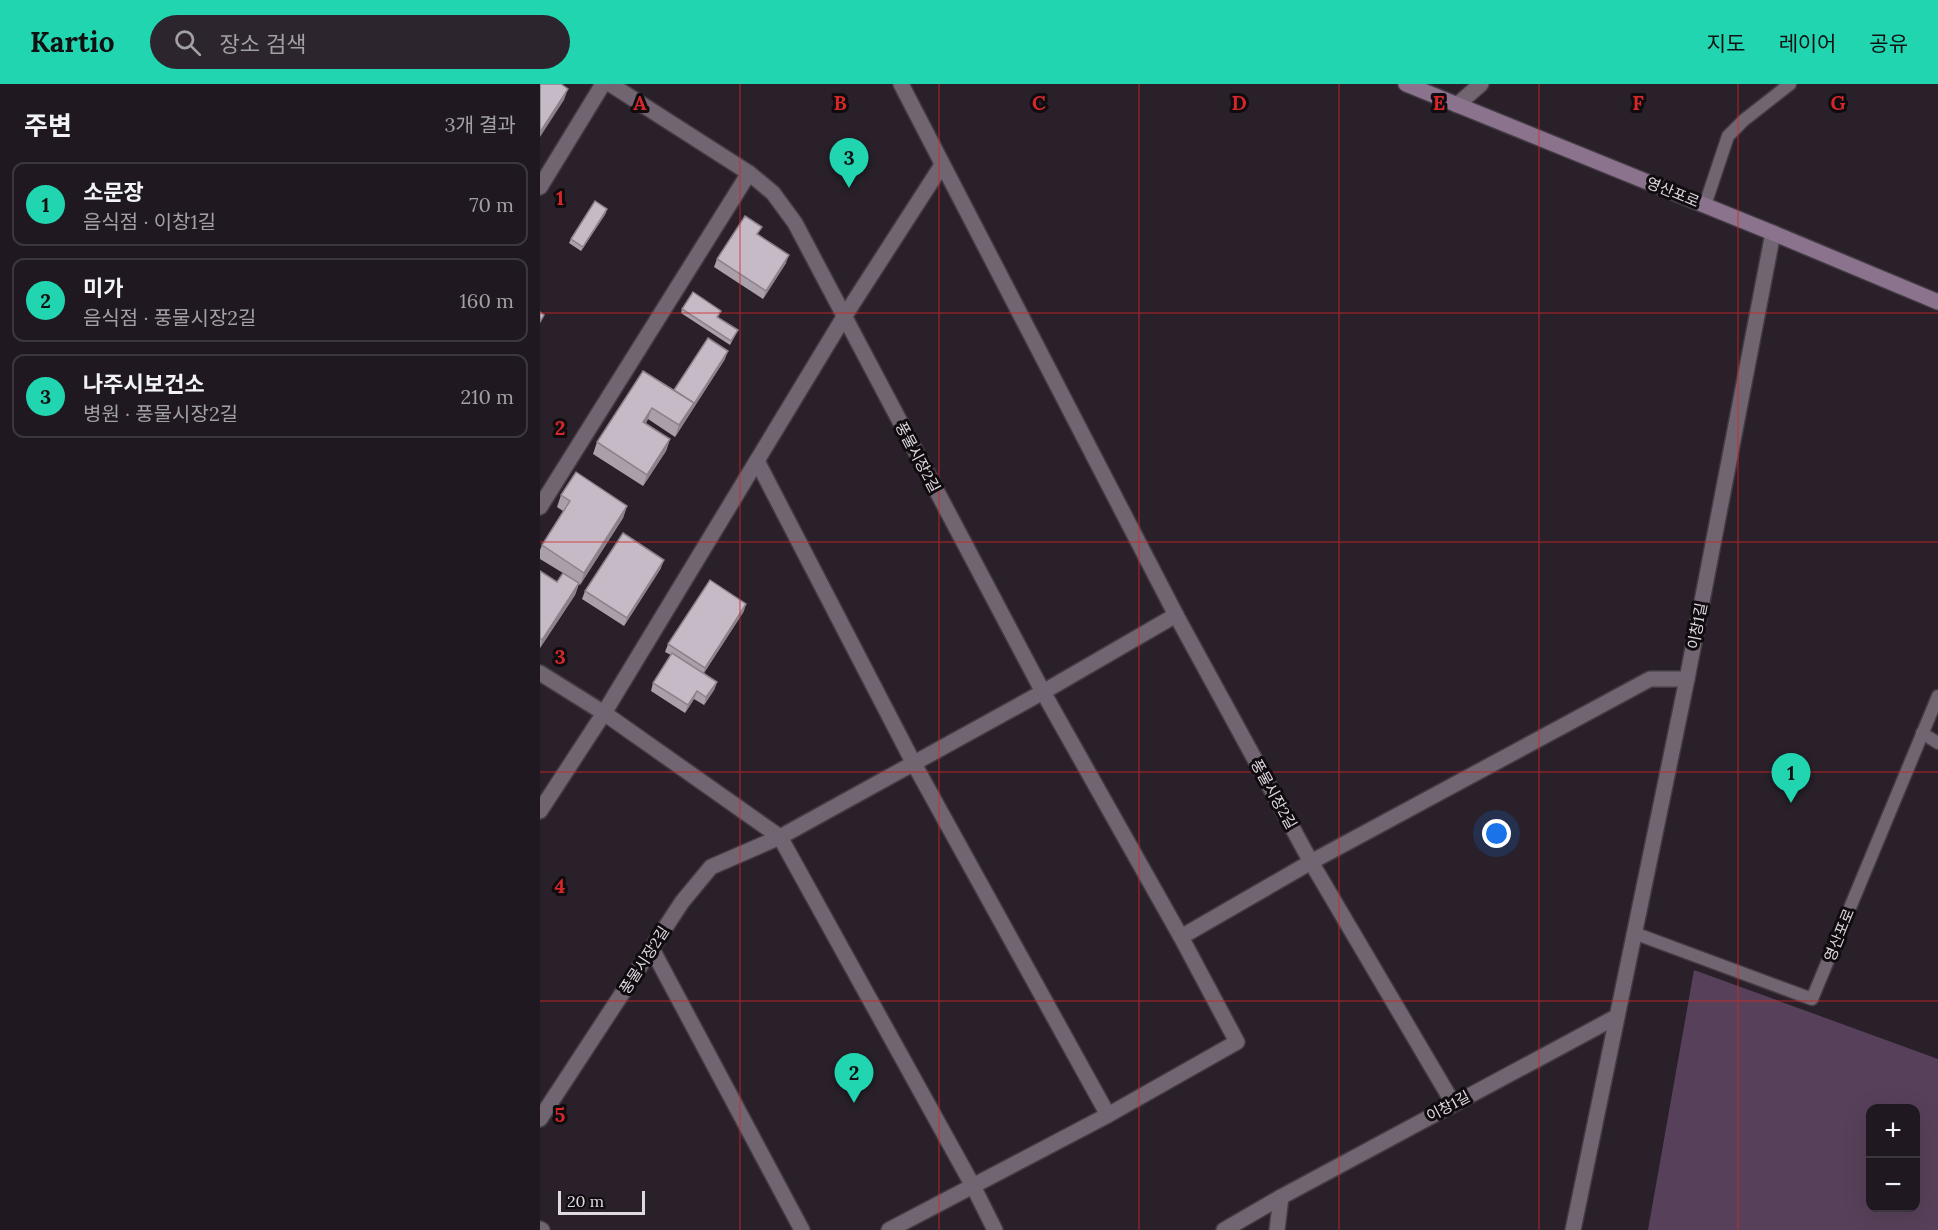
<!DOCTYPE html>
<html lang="ko">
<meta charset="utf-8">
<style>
:root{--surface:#1f1820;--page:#2c252d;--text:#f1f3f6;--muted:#a1a0a5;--line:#3c373e;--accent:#20d5b0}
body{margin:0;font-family:Lora,"Noto Sans KR",serif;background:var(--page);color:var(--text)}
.controls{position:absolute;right:18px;bottom:18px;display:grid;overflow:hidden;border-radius:12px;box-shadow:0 6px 24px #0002}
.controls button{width:54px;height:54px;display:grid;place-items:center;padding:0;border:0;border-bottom:2px solid var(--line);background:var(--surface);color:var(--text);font:30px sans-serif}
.scale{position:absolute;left:18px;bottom:15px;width:87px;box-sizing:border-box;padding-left:6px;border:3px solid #e0dae0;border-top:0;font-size:16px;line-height:21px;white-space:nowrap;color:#e0dae0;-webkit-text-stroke:4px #0f0b0f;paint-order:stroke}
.you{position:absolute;left:957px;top:750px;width:21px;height:21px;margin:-15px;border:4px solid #fff;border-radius:50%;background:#1a73e8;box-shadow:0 0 0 9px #1a73e833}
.badge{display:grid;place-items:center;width:39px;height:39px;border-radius:50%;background:var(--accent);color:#111;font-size:20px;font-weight:700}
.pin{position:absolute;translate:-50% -50px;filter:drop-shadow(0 2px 3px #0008)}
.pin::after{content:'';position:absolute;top:32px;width:21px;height:18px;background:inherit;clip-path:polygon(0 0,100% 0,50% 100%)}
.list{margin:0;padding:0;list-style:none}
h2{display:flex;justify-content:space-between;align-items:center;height:78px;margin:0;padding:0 24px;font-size:26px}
h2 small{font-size:20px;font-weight:400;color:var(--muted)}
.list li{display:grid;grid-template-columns:39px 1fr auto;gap:18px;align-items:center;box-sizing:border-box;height:84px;margin:0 12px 12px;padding:0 12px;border:2px solid var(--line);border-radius:12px}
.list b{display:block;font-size:22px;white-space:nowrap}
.list p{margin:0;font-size:20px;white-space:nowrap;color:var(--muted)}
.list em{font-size:20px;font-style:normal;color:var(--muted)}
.icon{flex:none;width:33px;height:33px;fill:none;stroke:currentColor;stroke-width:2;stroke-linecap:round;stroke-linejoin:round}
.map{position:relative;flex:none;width:1398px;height:1146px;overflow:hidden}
header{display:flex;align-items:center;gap:36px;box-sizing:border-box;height:84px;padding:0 30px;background:var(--accent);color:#111}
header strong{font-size:28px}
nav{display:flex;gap:33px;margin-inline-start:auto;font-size:21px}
.search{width:420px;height:54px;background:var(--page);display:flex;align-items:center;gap:15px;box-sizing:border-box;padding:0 21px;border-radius:33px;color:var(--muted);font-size:22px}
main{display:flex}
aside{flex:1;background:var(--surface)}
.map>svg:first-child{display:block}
.green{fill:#57415a;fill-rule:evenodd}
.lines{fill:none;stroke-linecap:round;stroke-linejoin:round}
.lane-casing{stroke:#433b43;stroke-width:15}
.street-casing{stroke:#433b43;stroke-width:18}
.secondary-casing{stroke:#433b43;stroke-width:18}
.lane{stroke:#706571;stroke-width:12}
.street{stroke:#706571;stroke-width:15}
.secondary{stroke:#8b728d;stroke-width:15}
.wall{fill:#aaa0ab}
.shaded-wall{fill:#8b828b}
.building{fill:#c6bac7;stroke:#8b828b;stroke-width:1.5}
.grid{fill:none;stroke:#d62828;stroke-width:1.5;stroke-opacity:0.55}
.labels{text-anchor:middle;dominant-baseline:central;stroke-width:6;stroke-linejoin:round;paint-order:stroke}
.street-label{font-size:15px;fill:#e0dae0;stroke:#0f0b0f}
.grid-label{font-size:20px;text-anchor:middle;font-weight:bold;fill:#d62828;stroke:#0f0b0f;stroke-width:6;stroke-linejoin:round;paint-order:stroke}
</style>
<header>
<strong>Kartio</strong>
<div class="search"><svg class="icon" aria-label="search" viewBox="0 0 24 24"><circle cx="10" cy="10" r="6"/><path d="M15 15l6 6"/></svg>장소 검색</div>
<nav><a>지도</a><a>레이어</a><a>공유</a></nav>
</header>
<main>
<aside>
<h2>주변<small>3개 결과</small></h2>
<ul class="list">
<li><span class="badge">1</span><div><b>소문장</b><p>음식점 · 이창1길</p></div><em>70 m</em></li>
<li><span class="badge">2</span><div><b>미가</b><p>음식점 · 풍물시장2길</p></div><em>160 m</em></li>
<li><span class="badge">3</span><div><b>나주시보건소</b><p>병원 · 풍물시장2길</p></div><em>210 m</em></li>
</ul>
</aside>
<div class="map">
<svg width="1398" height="1146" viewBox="0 0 1398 1146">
<rect width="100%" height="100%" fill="#29202a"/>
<path class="green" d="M 1154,886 L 1398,975 L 1398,1146 L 1108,1146 ZM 1330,1024 L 1376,1024 L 1376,1124 L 1330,1124 Z"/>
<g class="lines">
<g class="lane-casing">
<g id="lane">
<polyline points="1165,121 1188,52 1204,36 1250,0"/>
<polyline points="1382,649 1398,659"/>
<polyline points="1094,849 1272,915 1398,612"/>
</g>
</g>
<g class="street-casing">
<g id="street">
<polyline points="70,0 209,89 233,109 255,139 503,608 641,853 697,958 568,1031 349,1146"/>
<polyline points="361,0 636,531 771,778 913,1019"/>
<polyline points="917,21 941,0"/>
<polyline points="0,103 63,0"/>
<polyline points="217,377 373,678 568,1031"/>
<polyline points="0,423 209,89"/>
<polyline points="0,589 64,629 240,753 433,1102 455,1146"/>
<polyline points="0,727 64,629 304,233 402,81"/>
<polyline points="641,853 771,778 1110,595 1147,595"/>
<polyline points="112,865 262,1146"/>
<polyline points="0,1035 142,818 171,783 240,753 503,608 636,531"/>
<polyline points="0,1145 2,1146"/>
<polyline points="684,1146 741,1113 1076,933"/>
<polyline points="737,1146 741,1113"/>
<polyline points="1033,1146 1147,595 1233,149"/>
</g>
</g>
<g class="secondary-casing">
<polyline id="secondary" points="866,0 1233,149 1398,218"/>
</g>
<use href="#lane" class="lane"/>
<use href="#street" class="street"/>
<use href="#secondary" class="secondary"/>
</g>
<g class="wall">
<polygon points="66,129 41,167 29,159 31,155"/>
<polygon points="218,152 246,179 223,215 174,183 177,175"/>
<polygon points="142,225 181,227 178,233 196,250 190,261 141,229"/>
<polygon points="185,275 135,353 108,335 106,339 130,355 126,367 103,402 53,370 57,358 134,306"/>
<polygon points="21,411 87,422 83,434 40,501 39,500 35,511 0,564 0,487 17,498 23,489 0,475 0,466 2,461 23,427 17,423"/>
<polygon points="121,484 84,542 42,515 45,507"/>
<polygon points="204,527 164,589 177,598 174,606 164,621 154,615 145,629 111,607 113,599 131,571 125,568 128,560"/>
</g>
<g class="shaded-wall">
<polygon points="28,5 24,16 0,53 0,48"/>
<polygon points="67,125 66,129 41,167 43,163"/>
<polygon points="249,171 246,179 223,215 226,207"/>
<polygon points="188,267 185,275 135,353 139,341"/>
<polygon points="112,324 108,335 99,349 103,338"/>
<polygon points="130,355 126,367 103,402 107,391"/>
<polygon points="87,422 83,434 40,501 44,489"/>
<polygon points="124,476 121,484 84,542 87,534"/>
<polygon points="39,499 35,511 0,564 2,556"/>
<polygon points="206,520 204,527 162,592 165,584"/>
<polygon points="177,598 174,606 164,621 166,613"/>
<polygon points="157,607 154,615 145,629 148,621"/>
</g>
<g class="building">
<polygon points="0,0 21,0 28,5 0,48"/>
<polygon points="55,117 67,125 43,163 31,155"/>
<polygon points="205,132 222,143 217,150 249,171 226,207 177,175"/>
<polygon points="153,208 181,227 177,233 198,246 191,257 142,225"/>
<polygon points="0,228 4,231 0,238"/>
<polygon points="168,254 188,267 152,323 154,319 134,306"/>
<polygon points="103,287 154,319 139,341 112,324 103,338 130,355 107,391 57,358"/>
<polygon points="36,388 87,422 44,489 2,461 30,417 21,411"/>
<polygon points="83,449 124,476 87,534 45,507"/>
<polygon points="0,487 17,498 23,489 39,499 2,556 0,554"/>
<polygon points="170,496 206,520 165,584 128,560"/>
<polygon points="132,569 177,598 166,613 157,607 148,621 113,599"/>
</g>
<path class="grid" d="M 200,0 L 200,1146M 399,0 L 399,1146M 599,0 L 599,1146M 799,0 L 799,1146M 999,0 L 999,1146M 1198,0 L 1198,1146M 0,229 L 1398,229M 0,458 L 1398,458M 0,688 L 1398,688M 0,917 L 1398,917"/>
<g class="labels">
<g class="street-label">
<text transform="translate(1133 108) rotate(22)">영산포로</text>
<text transform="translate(378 373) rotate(62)">풍물시장2길</text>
<text transform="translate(1157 542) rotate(-79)">이창1길</text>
<text transform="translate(734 710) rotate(61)">풍물시장2길</text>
<text transform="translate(1299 851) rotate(-68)">영산포로</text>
<text transform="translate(104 876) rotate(-57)">풍물시장2길</text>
<text transform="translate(908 1022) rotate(-28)">이창1길</text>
</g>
</g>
<g class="grid-label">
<text x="100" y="26">A</text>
<text x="300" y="26">B</text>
<text x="499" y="26">C</text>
<text x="699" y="26">D</text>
<text x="899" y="26">E</text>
<text x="1098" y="26">F</text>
<text x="1298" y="26">G</text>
<text x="20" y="121">1</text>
<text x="20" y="351">2</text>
<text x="20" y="580">3</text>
<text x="20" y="809">4</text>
<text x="20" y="1038">5</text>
</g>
</svg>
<div class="controls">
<button>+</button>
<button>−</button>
</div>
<div class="scale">20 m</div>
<div class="you"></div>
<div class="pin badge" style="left:1251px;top:719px">1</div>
<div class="pin badge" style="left:314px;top:1019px">2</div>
<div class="pin badge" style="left:309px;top:104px">3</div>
</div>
</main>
